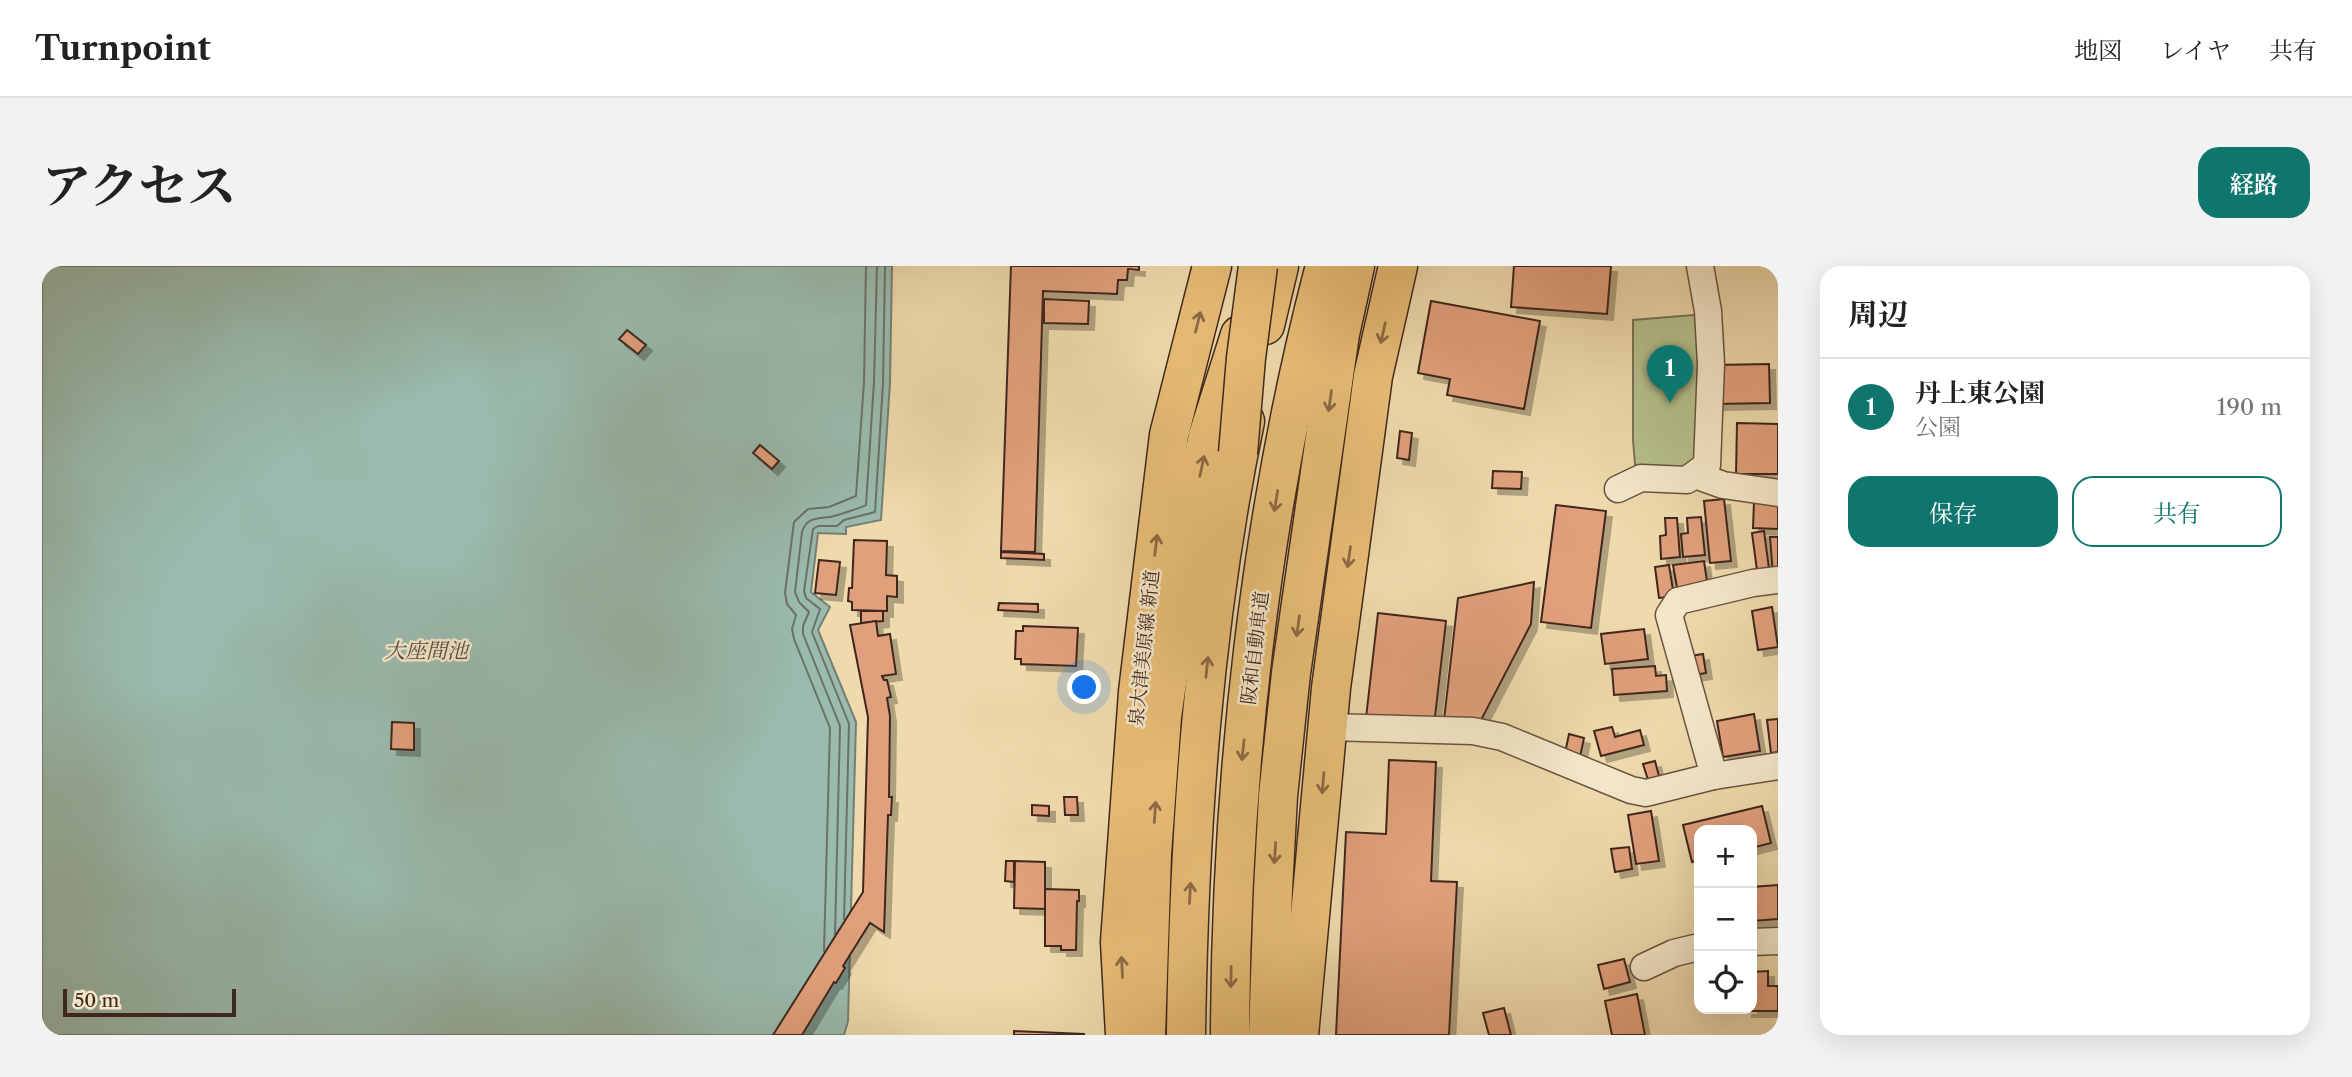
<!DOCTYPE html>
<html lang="ja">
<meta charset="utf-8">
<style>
:root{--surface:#fff;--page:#f2f2f2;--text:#222;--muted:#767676;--line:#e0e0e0;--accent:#0f766e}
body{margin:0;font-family:"Libre Caslon Text","Noto Serif JP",serif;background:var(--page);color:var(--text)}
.controls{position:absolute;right:21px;bottom:21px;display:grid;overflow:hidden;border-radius:14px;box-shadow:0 7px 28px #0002}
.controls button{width:63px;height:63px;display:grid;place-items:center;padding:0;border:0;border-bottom:2px solid var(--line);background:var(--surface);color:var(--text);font:35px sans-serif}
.scale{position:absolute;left:21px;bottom:18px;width:173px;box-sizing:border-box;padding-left:7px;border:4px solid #3f271e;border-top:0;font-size:19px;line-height:24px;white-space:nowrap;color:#3f271e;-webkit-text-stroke:5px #f4e7c9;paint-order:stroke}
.you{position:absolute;left:1043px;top:422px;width:24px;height:24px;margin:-18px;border:5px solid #fff;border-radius:50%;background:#1a73e8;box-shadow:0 0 0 10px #1a73e833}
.badge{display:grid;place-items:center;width:46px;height:46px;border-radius:50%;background:var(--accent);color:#fff;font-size:23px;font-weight:700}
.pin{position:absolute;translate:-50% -58px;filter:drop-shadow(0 2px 4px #0008)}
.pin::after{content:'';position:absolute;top:37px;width:24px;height:21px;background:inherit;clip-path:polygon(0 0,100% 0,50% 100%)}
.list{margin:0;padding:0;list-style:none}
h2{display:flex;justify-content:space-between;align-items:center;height:91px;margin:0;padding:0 28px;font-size:30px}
h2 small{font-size:23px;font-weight:400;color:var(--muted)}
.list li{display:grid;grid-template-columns:46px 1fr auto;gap:21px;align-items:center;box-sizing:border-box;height:98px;padding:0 28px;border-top:2px solid var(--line)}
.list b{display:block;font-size:26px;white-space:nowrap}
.list p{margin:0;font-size:23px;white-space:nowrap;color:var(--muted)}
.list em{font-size:23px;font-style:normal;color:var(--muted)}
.actions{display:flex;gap:14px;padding:21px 28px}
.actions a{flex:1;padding:16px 0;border:2px solid var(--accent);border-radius:21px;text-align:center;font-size:24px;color:var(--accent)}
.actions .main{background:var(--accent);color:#fff}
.icon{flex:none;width:38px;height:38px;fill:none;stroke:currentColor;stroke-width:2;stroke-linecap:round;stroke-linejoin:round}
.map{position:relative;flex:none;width:1736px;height:769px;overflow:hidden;border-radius:21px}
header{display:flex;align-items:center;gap:42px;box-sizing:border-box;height:98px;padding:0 35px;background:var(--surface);border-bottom:2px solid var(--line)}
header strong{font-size:33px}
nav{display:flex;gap:38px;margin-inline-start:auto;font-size:24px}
.intro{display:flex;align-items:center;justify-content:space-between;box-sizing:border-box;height:168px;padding:0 42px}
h1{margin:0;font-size:49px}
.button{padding:18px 32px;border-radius:21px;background:var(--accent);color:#fff;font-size:24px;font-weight:700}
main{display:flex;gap:42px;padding:0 42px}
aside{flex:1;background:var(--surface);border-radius:21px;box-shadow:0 7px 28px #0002}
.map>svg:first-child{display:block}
.green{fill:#b5c08c;stroke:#7a7455;stroke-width:2}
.water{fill:#99baad;stroke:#757f74;stroke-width:2}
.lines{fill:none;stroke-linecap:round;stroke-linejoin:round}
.shore{stroke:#6c7066;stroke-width:2}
.building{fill:#e0a07b;stroke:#3f271e;stroke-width:2;filter:url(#shadow)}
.minor-casing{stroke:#6b5442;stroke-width:29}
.primary-casing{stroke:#3f271e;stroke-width:41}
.motorway-casing{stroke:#3f271e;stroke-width:41}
.minor{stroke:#f4e7c9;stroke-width:26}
.primary{stroke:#e7bd76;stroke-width:38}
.motorway{stroke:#e7bd76;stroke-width:38}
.motorway-bridge-casing{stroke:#3f271e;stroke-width:41;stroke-linecap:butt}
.motorway-bridge{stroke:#e7bd76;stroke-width:38}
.oneway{stroke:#8b6a46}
.labels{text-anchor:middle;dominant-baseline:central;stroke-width:5;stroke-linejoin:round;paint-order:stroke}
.street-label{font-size:19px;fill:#3f271e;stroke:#f4e7c9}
.water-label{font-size:21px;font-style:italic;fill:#564c42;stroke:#f4e7c9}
</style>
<header>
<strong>Turnpoint</strong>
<nav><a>地図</a><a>レイヤ</a><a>共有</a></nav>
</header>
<div class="intro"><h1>アクセス</h1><a class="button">経路</a></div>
<main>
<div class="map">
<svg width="1736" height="769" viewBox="0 0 1736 769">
<defs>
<filter id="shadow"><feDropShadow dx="6" dy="6" stdDeviation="0" flood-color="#0004"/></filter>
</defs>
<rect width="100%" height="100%" fill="#eedaac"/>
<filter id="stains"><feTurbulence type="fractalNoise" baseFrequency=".00286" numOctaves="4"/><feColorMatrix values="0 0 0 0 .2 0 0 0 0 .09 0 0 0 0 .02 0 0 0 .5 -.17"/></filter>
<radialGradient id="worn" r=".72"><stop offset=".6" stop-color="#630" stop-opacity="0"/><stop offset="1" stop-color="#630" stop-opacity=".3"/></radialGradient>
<polygon class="green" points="1663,48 1661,197 1594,210 1591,174 1591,54"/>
<polygon class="water" points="0,0 850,0 848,117 839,254 804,261 804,268 776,267 769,326 788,341 776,364 814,456 806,755 802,769 0,769"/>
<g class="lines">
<g class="shore">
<polyline points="802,653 807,458 770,366 778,343 764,332 762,325 771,263 776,260 795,260 802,254 833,246 841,117 843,0"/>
<path d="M 793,668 L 798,460 L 761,368 L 761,360 L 767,346 L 757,336 L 753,326 L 760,266 C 765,251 774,253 787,251 C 791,251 821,241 824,239 L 832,116 L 835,0"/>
<polyline points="782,685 788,462 752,373 750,363 754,349 745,338 743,327 752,256 766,243 787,241 814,230 822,116 824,0"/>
</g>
</g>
<g class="building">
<polygon points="969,0 1097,0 1097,4 1086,3 1085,14 1076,14 1075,28 1001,25 993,286 959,285"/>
<polygon points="1472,0 1569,0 1565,48 1469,41"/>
<polygon points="1002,33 1047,35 1046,58 1002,57"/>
<polygon points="1389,35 1498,55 1482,143 1405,129 1408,113 1376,107"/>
<polygon points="585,64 604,79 596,88 577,73"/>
<polygon points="1727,98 1728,137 1675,138 1674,99"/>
<polygon points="1695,157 1736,158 1736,208 1694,208"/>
<polygon points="1358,165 1370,167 1367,194 1355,192"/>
<polygon points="718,179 737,195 730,203 711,187"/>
<polygon points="1451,205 1480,206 1479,223 1450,222"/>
<polygon points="1682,233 1689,295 1668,297 1662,235"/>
<polygon points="1712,236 1736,236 1736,263 1711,262"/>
<polygon points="1514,239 1564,245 1549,362 1499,356"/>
<polygon points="1659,251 1663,289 1641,291 1639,268 1646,267 1645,252"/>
<polygon points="1623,252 1635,252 1638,291 1619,293 1618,270 1624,269"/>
<polygon points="1722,265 1728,310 1716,312 1710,267"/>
<polygon points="1728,271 1736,271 1736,309 1731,309"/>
<polygon points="812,274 845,275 844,309 855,310 855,331 845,330 845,345 810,344 810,336 806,335 807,322 810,322"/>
<polygon points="959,286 1002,288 1002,294 959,292"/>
<polygon points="777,294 798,296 794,329 773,327"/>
<polygon points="1662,295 1666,322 1636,327 1631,299"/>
<polygon points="1627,299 1632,330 1617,332 1613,301"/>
<polygon points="1492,316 1489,358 1437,458 1402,454 1416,332"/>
<polygon points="957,337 996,338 996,346 956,344"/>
<polygon points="1730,341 1736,381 1716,384 1710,345"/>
<polygon points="819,345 841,345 841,355 819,357"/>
<polygon points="1336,347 1404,355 1392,459 1324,452"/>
<polygon points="834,355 836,370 848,368 854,408 840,410 842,414 845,414 849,431 845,432 848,450 847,531 850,531 849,549 846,549 842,666 828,657 801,700 803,702 794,717 792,716 760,769 731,769 821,626 826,451 808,359"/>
<polygon points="981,360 1036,362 1034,400 979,398 979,393 973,393 974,365 981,365"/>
<polygon points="1602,363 1606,393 1563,398 1559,368"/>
<polygon points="1661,388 1664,407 1652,409 1648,390"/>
<polygon points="1613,400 1614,410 1624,409 1625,425 1572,429 1570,403"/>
<polygon points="1712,448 1718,485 1681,491 1675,455"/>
<polygon points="1736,453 1736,486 1729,487 1725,454"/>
<polygon points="350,456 372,457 372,484 349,483"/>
<polygon points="1570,461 1573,471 1598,464 1602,479 1559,490 1552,465"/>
<polygon points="1527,468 1542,472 1538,491 1523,487"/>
<polygon points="1347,494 1394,496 1389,615 1415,616 1407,769 1294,769 1304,566 1344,568"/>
<polygon points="1613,495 1618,514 1607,517 1601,498"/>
<polygon points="1022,531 1035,531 1036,549 1023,549"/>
<polygon points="990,539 1007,540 1007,550 990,549"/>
<polygon points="1720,540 1729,577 1710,582 1710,564 1657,564 1657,594 1650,596 1641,559"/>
<polygon points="1609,545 1617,595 1594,598 1586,549"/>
<polygon points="1587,581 1590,603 1573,606 1569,583"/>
<polygon points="964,595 972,595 972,616 963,615"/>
<polygon points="973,595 1003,596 1003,643 972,642"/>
<polygon points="1736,619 1736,653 1710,655 1710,621"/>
<polygon points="1003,623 1037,624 1037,635 1035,635 1034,684 1019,684 1019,680 1003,680"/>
<polygon points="1582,693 1588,716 1562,723 1556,699"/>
<polygon points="1726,705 1726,720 1736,720 1736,745 1704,745 1704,743 1710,743 1710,706"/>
<polygon points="1595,728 1603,769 1570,769 1563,735"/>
<polygon points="1462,742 1469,769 1447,769 1441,747"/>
<polygon points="972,765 1042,768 1042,769 972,769"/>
</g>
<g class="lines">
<g class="minor-casing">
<g id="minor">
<polyline points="1653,209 1681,219 1736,227"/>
<polyline points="1576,223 1599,212 1645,214 1665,199 1669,98 1666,45 1658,0"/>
<polyline points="1286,461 1431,465 1460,471 1589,524 1604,527 1672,510 1736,500"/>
<polyline points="1672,510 1627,349 1636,335 1711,317 1736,314"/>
<polyline points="1710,676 1736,675"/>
<polyline points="1602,701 1632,687 1657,681"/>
</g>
</g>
<g class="primary-casing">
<g id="primary">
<polyline points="1083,769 1078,676 1096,426 1127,169 1170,0"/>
<polyline points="1257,769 1289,422 1331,110 1356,0"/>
</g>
</g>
<g class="motorway-casing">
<g id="motorway">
<polyline points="1223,59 1237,0"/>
<polyline points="1104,769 1110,588 1120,451 1147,263 1166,170 1198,69"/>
<path d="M 1144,769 C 1147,563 1161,357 1203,155"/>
<path d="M 1188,769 C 1189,513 1218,247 1283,0"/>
<polyline points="1226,769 1231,624 1236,530 1249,407 1298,68 1313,0"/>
</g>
</g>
<use href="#minor" class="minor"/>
<use href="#primary" class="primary"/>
<use href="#motorway" class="motorway"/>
<g class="motorway-bridge-casing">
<polyline id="motorway-bridge" points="1196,187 1204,92 1216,0"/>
</g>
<use href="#motorway-bridge" class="motorway-bridge"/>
</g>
<defs><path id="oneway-shaft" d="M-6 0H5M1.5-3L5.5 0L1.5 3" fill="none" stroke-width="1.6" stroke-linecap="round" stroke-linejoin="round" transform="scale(1.75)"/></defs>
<g class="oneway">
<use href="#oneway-shaft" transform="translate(1156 56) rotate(-76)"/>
<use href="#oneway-shaft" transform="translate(1341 67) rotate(103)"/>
<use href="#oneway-shaft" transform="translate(1288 135) rotate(98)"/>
<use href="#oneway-shaft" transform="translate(1160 200) rotate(-78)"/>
<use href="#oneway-shaft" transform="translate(1234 235) rotate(99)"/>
<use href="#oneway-shaft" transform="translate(1114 279) rotate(-83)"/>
<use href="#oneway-shaft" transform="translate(1307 291) rotate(98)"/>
<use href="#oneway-shaft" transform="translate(1256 360) rotate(98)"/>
<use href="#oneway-shaft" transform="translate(1165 401) rotate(-84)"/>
<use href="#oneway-shaft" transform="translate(1201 484) rotate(96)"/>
<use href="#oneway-shaft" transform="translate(1281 517) rotate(95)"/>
<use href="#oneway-shaft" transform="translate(1113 546) rotate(-86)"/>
<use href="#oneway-shaft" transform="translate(1233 587) rotate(94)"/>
<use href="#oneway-shaft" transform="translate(1148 627) rotate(-87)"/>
<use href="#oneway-shaft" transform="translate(1080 701) rotate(-93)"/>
<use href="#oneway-shaft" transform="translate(1189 711) rotate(91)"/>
</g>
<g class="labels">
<g class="street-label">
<text transform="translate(1102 382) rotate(-84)">泉大津美原線 新道</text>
<text transform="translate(1213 382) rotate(-83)">阪和自動車道</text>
</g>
<g class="water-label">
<text x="384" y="384">大座間池</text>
</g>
</g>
<rect width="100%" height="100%" filter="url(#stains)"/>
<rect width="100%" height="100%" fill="url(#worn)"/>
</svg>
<div class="controls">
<button>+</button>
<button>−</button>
<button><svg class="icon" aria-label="locate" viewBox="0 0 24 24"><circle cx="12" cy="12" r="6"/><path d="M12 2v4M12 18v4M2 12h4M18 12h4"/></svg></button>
</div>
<div class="scale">50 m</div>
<div class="you"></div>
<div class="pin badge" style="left:1628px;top:137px">1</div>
</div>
<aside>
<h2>周辺<small></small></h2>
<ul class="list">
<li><span class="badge">1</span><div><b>丹上東公園</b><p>公園</p></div><em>190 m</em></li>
</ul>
<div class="actions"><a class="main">保存</a><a>共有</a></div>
</aside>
</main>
